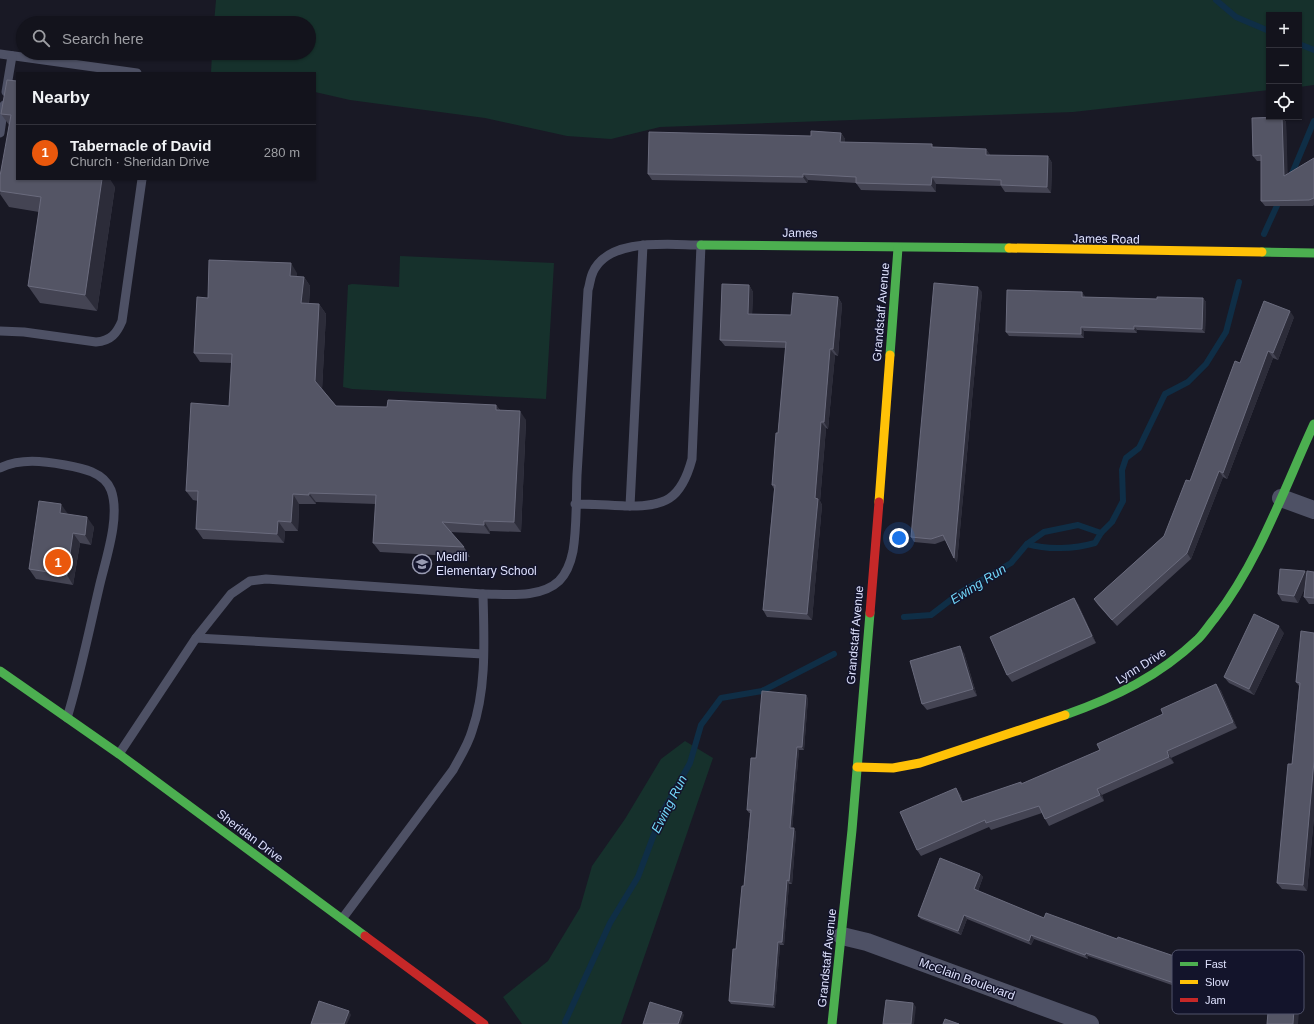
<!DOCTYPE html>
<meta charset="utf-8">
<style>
:root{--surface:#13131c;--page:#202029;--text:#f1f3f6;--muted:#9d9ea3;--line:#32323b;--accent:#ea580c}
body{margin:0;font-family:Arial,sans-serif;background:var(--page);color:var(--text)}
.controls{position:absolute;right:12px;top:12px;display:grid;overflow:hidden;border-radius:0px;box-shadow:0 1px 3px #0004}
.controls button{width:36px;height:36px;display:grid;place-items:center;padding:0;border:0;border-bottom:1px solid var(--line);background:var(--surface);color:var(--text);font:20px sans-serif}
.you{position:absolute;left:899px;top:538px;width:14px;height:14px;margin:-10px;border:3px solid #fff;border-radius:50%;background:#1a73e8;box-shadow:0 0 0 6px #1a73e833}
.badge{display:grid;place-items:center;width:26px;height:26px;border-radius:50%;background:var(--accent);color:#fff;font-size:13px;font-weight:700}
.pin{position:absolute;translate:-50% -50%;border:2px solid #fff;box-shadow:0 1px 4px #0006}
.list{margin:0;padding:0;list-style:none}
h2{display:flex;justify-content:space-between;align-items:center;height:52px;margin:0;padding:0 16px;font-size:17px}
h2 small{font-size:13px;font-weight:400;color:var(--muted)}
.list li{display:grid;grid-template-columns:26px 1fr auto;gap:12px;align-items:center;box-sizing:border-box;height:56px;padding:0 16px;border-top:1px solid var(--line)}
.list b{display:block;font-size:15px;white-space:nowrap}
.list p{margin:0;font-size:13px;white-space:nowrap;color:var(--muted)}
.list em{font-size:13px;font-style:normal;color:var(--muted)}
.icon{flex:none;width:22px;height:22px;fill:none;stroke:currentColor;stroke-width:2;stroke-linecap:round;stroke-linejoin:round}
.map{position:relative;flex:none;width:1314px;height:1024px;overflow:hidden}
.search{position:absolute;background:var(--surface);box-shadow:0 1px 3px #0004;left:16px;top:16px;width:300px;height:44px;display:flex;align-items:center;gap:10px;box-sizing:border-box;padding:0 14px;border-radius:22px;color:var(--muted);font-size:15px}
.panel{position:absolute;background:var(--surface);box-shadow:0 1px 3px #0004;left:16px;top:72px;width:300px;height:108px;border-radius:0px}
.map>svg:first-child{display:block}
.green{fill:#16312c}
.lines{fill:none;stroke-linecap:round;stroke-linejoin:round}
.stream{stroke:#0f2e46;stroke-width:6}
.lane{stroke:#4e5165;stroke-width:9}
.street{stroke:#4e5165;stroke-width:18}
.fast{stroke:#4caf50;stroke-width:9}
.slow{stroke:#ffc107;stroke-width:9}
.jam{stroke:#c62828;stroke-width:9}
.wall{fill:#444453}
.shaded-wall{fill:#2c2c39}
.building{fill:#545565;stroke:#6a6b7d}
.labels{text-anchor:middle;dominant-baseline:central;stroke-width:3;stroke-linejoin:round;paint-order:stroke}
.street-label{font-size:12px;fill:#dee1fd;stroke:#13142b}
.poi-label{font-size:12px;fill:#dee1fd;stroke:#13142b;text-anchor:start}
.water-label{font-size:13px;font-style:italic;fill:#71d6f8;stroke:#13142b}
.key{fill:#13142b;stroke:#50526a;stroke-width:1}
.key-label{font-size:11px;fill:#dee1fd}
</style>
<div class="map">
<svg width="1314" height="1024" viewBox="0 0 1314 1024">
<rect width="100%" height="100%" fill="#191925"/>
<g class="green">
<polygon points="216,0 1314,0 1314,85 1299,87 1299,15 1269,15 1269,90 1073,112 660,127 611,139 567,136 485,118 350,100 315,92 315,73 211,73 212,53 309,53 309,23 214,23"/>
<polygon points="400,256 554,263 546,399 352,389 343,387 348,285 352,284 399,287"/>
<polygon points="685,741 713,758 621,1024 522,1024 503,997 548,961 580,908 592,866 625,819 661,759"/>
</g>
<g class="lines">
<g class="stream">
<polyline points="1216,0 1236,17 1269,31"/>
<polyline points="1299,44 1314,50"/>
<polyline points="1291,176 1314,121"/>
<polyline points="1264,234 1280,199"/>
<path d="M 1027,544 C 1048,550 1074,549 1095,543 L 1101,533"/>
<polyline points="904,617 931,615 961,592 1011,563 1027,544 1044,532 1078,525 1101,533 1112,522 1123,501 1122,470 1126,458 1139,448 1165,394 1188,382 1206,364 1226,332 1239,282"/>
<polyline points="565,1022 610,923 638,877 662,813 690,763 701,725 721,698 762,691 834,654"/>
</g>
<g class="lane">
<polyline points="0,54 137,73"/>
<polyline points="6,92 12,56"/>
<polyline points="0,133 4,105"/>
<path d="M 0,331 L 24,332 L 96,342 C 111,341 117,333 122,321 L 142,179"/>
<path d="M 0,468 C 20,458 44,461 65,465 C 82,468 104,472 111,490 C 121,517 105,561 99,588 C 89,631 80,675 67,718"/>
<polyline points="630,506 643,245"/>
<path d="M 483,594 C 506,594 540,599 559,581 C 566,574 571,561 573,551 C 577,527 576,500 577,475 C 581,414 584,352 588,290 C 590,284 590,278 593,272 C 609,237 669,245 701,245 L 692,459 C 681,500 665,507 625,506 C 608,505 592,504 575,504"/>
<polyline points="196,638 483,654"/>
<path d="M 119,754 L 196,638 L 231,594 L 250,581 L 266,579 L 483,594 C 484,639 487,688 472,731 C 468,745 460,757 453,770 L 342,919"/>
</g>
<g class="street">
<polyline points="1281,498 1314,510"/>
<polyline points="842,936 867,942 1090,1024"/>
</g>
<g class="fast">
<polyline points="701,245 1009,248"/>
<polyline points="1262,252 1314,253"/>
<polyline points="890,355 898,248"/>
<polyline points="0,671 119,754 365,936"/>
<path d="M 1065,715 C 1116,697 1159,676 1198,639 C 1204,633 1209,625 1215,618 C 1259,561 1284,489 1314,424"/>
<polyline points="832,1024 852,830 870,613"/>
</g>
<g class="slow">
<polyline points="1009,248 1262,252"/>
<polyline points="879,502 890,355"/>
<polyline points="857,767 893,768 920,763 1065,715"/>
</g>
<g class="jam">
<polyline points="870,613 879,502"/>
<polyline points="365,936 484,1024"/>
</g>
</g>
<g class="wall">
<polygon points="17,81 17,179 115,187 97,311 40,303 28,286 39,212 9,207 0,194 9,125 1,114"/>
<polygon points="1282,117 1286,122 1287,174 1314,158 1314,205 1313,206 1265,206 1261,201 1261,161 1257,161 1253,156"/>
<polygon points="841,133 845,139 845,142 935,147 986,149 990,155 1048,156 1052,163 1051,193 1005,192 1001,186 936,184 936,192 861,190 856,183 808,180 807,183 652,180 648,174 811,136"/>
<polygon points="297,273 297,277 304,277 310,286 309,304 319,304 326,314 322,389 336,406 387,407 496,405 500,410 526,420 521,532 490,531 490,534 450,532 464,547 470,557 380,552 373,543 376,504 316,502 316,504 299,504 298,531 285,531 284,543 203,539 196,529 198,501 193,500 186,491 229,406 232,363 200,362 194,353 208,298"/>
<polygon points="749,285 753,292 752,314 791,315 838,297 842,304 838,356 835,355 828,429 826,428 820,501 822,505 812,620 767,617 763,610 774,489 772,485 778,433 786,348 725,346 720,340"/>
<polygon points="982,292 957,562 954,558 946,540 935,544 914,542 911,537"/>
<polygon points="1085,296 1085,297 1157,299 1203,298 1206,302 1205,333 1137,330 1137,333 1084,331 1084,338 1009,336 1006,332"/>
<polygon points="1294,317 1278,360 1273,358 1227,479 1223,477 1191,559 1117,626 1098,605 1094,599 1164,536 1190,481 1240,363"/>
<polygon points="68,514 94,527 91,545 80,543 73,585 36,579 29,569"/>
<polygon points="1314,572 1314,604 1309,604 1304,597 1305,587 1298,603 1282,601 1278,594 1307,573"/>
<polygon points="1078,604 1096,643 1012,682 1007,675"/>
<polygon points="1284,633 1254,695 1229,683 1224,677"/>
<polygon points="1314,633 1314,817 1307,891 1282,889 1277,883 1292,764 1299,686 1296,682"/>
<polygon points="964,653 977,696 927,710 922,704"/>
<polygon points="1216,684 1221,691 1237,728 1171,758 1174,763 1102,795 1104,801 1049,826 1045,819 1042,813 991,830 989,827 921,856 917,850 960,794 963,802 1021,782 1022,784 1100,750"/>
<polygon points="808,698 804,750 799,750 792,828 796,832 792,884 789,884 784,945 780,945 775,1008 731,1004 729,1001 744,886 750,813 749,813 747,810"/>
<polygon points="980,874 983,877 978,891 1044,918 1117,939 1226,977 1218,1001 1088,956 1088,959 1034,939 1031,945 967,919 961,935 921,919 918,916"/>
</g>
<g class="shaded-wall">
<polygon points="1282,117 1286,122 1288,181 1284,176"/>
<polygon points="841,133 845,139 845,148 840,142"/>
<polygon points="986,149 990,155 986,155"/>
<polygon points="1048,156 1052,163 1051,193 1047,187"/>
<polygon points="803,174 808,180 807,183 803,177"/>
<polygon points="932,177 936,184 936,192 931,185"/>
<polygon points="102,179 110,179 115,187 97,311 85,295"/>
<polygon points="291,263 297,273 297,286 290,276"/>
<polygon points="304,277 310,286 308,313 301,303"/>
<polygon points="749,285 753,292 752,320 748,314"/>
<polygon points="978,287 982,292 957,562 954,558"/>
<polygon points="1082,292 1085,296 1085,301 1082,297"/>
<polygon points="838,297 842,304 838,356 833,349"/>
<polygon points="1203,298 1206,302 1205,333 1202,329"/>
<polygon points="319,304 326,314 322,391 315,381"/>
<polygon points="1290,311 1294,317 1278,360 1273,353"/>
<polygon points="1134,326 1137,330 1137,333 1134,329"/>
<polygon points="1081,327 1084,331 1084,338 1081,334"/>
<polygon points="830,349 835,355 828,429 824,422"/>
<polygon points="1268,351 1273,358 1227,479 1223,473"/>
<polygon points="496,405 503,414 496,410"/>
<polygon points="520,411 526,420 521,532 514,522"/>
<polygon points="821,422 826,428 820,501 822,505 812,620 807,614 815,498"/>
<polygon points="1219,471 1223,477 1191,559 1187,553"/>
<polygon points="309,493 316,502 316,504 309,495"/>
<polygon points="293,494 299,504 298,531 291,522"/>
<polygon points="61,504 68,514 66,523 60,513"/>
<polygon points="87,517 94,527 91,545 85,535"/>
<polygon points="278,521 285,531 284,543 277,534"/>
<polygon points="484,521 490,531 490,534 484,525"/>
<polygon points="73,533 80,543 73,585 67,575"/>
<polygon points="1305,571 1310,578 1298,603 1294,596"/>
<polygon points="1074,598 1078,604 1096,643 1092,636"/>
<polygon points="1279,626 1284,633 1254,695 1249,689"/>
<polygon points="960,646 964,653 977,696 973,689"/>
<polygon points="1216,684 1221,691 1237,728 1233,722"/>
<polygon points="806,695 808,698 804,750 802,747"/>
<polygon points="797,747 799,750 792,831 790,828"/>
<polygon points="1167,751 1171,758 1174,763 1169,757"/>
<polygon points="1314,761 1314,817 1307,891 1303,885"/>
<polygon points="956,788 960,794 966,808 962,802"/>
<polygon points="1097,789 1102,795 1104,801 1100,795"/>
<polygon points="794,828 796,832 792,884 789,881"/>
<polygon points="980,874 983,877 977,893 974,889"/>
<polygon points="787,880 789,884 784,945 782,942"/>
<polygon points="964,915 967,919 961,935 958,931"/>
<polygon points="1031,935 1034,939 1031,945 1029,941"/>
<polygon points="778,942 780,945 775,1008 773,1005"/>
<polygon points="1086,953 1088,956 1088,959 1085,955"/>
<polygon points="1224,973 1226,977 1218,1001 1215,997"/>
<polygon points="1296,980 1301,987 1298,1024 1293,1024"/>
<polygon points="913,1003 916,1007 914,1024 911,1024"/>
<polygon points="349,1011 351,1015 347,1024 344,1024"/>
<polygon points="682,1012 684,1015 681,1024 678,1024"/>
</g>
<g class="building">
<polygon points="7,80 17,81 17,179 102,179 85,295 28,286 41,197 0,191 0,176 11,115 1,114"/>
<polygon points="1282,117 1284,176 1314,158 1314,198 1309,200 1261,201 1261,155 1253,156 1252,118"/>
<polygon points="811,131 841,133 840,142 932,144 932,147 986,149 986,155 1048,156 1047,187 1001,185 1001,180 932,177 931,185 856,183 856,177 803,174 803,177 648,174 649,132 811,136"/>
<polygon points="209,260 291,263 290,276 304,277 301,303 319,304 315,381 336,406 387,407 388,400 496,405 496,410 520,411 514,522 484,521 484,525 442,522 464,547 373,543 376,495 309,493 309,495 293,494 291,522 278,521 277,534 196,529 198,491 186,491 191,403 229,406 232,354 194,353 197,297 208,298"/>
<polygon points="934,283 978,287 954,558 943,535 931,539 911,537"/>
<polygon points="722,284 749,285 748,314 791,315 793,293 838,297 833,349 830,349 824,422 821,422 815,498 818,499 807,614 763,610 775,485 772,485 776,433 778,433 786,342 720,340"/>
<polygon points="1007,290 1082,292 1082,297 1157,299 1157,297 1203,298 1202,329 1134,326 1134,329 1081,327 1081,334 1006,332"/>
<polygon points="1264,301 1290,311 1273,353 1268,351 1223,473 1219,471 1187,553 1112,620 1094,599 1164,536 1186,480 1190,481 1235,361 1240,363"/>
<polygon points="39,501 61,504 60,513 87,517 85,535 73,533 67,575 29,569"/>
<polygon points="1280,569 1305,571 1294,596 1278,594"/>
<polygon points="1307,571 1314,572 1314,598 1304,597"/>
<polygon points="1074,598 1092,636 1007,675 990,637"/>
<polygon points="1254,614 1279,626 1249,689 1224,677"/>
<polygon points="1301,631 1314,633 1314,761 1303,885 1277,883 1288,764 1292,764 1300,683 1296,682"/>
<polygon points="960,646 973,689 922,704 910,661"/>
<polygon points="1216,684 1233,722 1167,751 1169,757 1097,789 1100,795 1045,819 1039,806 986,823 985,820 917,850 900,812 956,788 962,802 1021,782 1021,784 1100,750 1097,744 1163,714 1161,709"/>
<polygon points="762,691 806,695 802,747 797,747 790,828 794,828 789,881 787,880 782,942 778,942 773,1005 729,1001 733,949 736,949 742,886 744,886 751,810 747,810 751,758 756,758"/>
<polygon points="940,858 980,874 974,889 1044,918 1046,913 1117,939 1118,937 1224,973 1215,997 1086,953 1085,955 1031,935 1029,941 964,915 958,931 918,916"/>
<polygon points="1271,978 1296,980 1293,1024 1267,1024"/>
<polygon points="886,1000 913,1003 911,1024 883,1024"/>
<polygon points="319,1001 349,1011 344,1024 311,1024"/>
<polygon points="650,1002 682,1012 678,1024 643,1024"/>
<polygon points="945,1019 959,1024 943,1024"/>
</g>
<defs>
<g id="school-ring" transform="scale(1)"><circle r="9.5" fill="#13142b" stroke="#999bb1" stroke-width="1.5"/><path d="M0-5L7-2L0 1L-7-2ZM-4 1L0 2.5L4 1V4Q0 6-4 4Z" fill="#999bb1"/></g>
</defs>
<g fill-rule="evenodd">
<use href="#school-ring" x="422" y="564"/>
</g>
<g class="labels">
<g class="street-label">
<text transform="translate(800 233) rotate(1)">James</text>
<text transform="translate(1106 239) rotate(1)">James Road</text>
<text transform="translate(881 312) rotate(-85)">Grandstaff Avenue</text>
<text transform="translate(855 635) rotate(-85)">Grandstaff Avenue</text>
<text transform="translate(1141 666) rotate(-32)">Lynn Drive</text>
<text transform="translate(250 836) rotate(37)">Sheridan Drive</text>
<text transform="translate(827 958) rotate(-84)">Grandstaff Avenue</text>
<text transform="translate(967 979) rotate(20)">McClain Boulevard</text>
</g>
<g class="poi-label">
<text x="436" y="557">Medill<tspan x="436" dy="14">Elementary School</tspan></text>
</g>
<g class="water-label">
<text transform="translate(978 584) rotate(-32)">Ewing Run</text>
<text transform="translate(669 804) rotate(-63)">Ewing Run</text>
</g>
</g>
<rect x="1172" y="950" width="132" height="64" rx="6" class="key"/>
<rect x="1180" y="962" width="18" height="4" fill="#4caf50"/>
<rect x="1180" y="980" width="18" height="4" fill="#ffc107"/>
<rect x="1180" y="998" width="18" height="4" fill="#c62828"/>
<g class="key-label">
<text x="1205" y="968">Fast</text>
<text x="1205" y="986">Slow</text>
<text x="1205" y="1004">Jam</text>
</g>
</svg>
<div class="controls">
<button>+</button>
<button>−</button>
<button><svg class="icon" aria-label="locate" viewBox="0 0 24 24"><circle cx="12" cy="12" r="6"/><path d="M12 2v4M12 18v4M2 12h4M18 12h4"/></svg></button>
</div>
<div class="you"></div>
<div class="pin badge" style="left:58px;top:562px">1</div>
<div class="search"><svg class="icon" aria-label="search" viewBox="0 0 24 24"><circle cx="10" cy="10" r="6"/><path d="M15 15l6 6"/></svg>Search here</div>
<section class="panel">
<h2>Nearby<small></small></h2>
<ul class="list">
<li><span class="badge">1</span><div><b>Tabernacle of David</b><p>Church · Sheridan Drive</p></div><em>280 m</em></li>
</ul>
</section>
</div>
